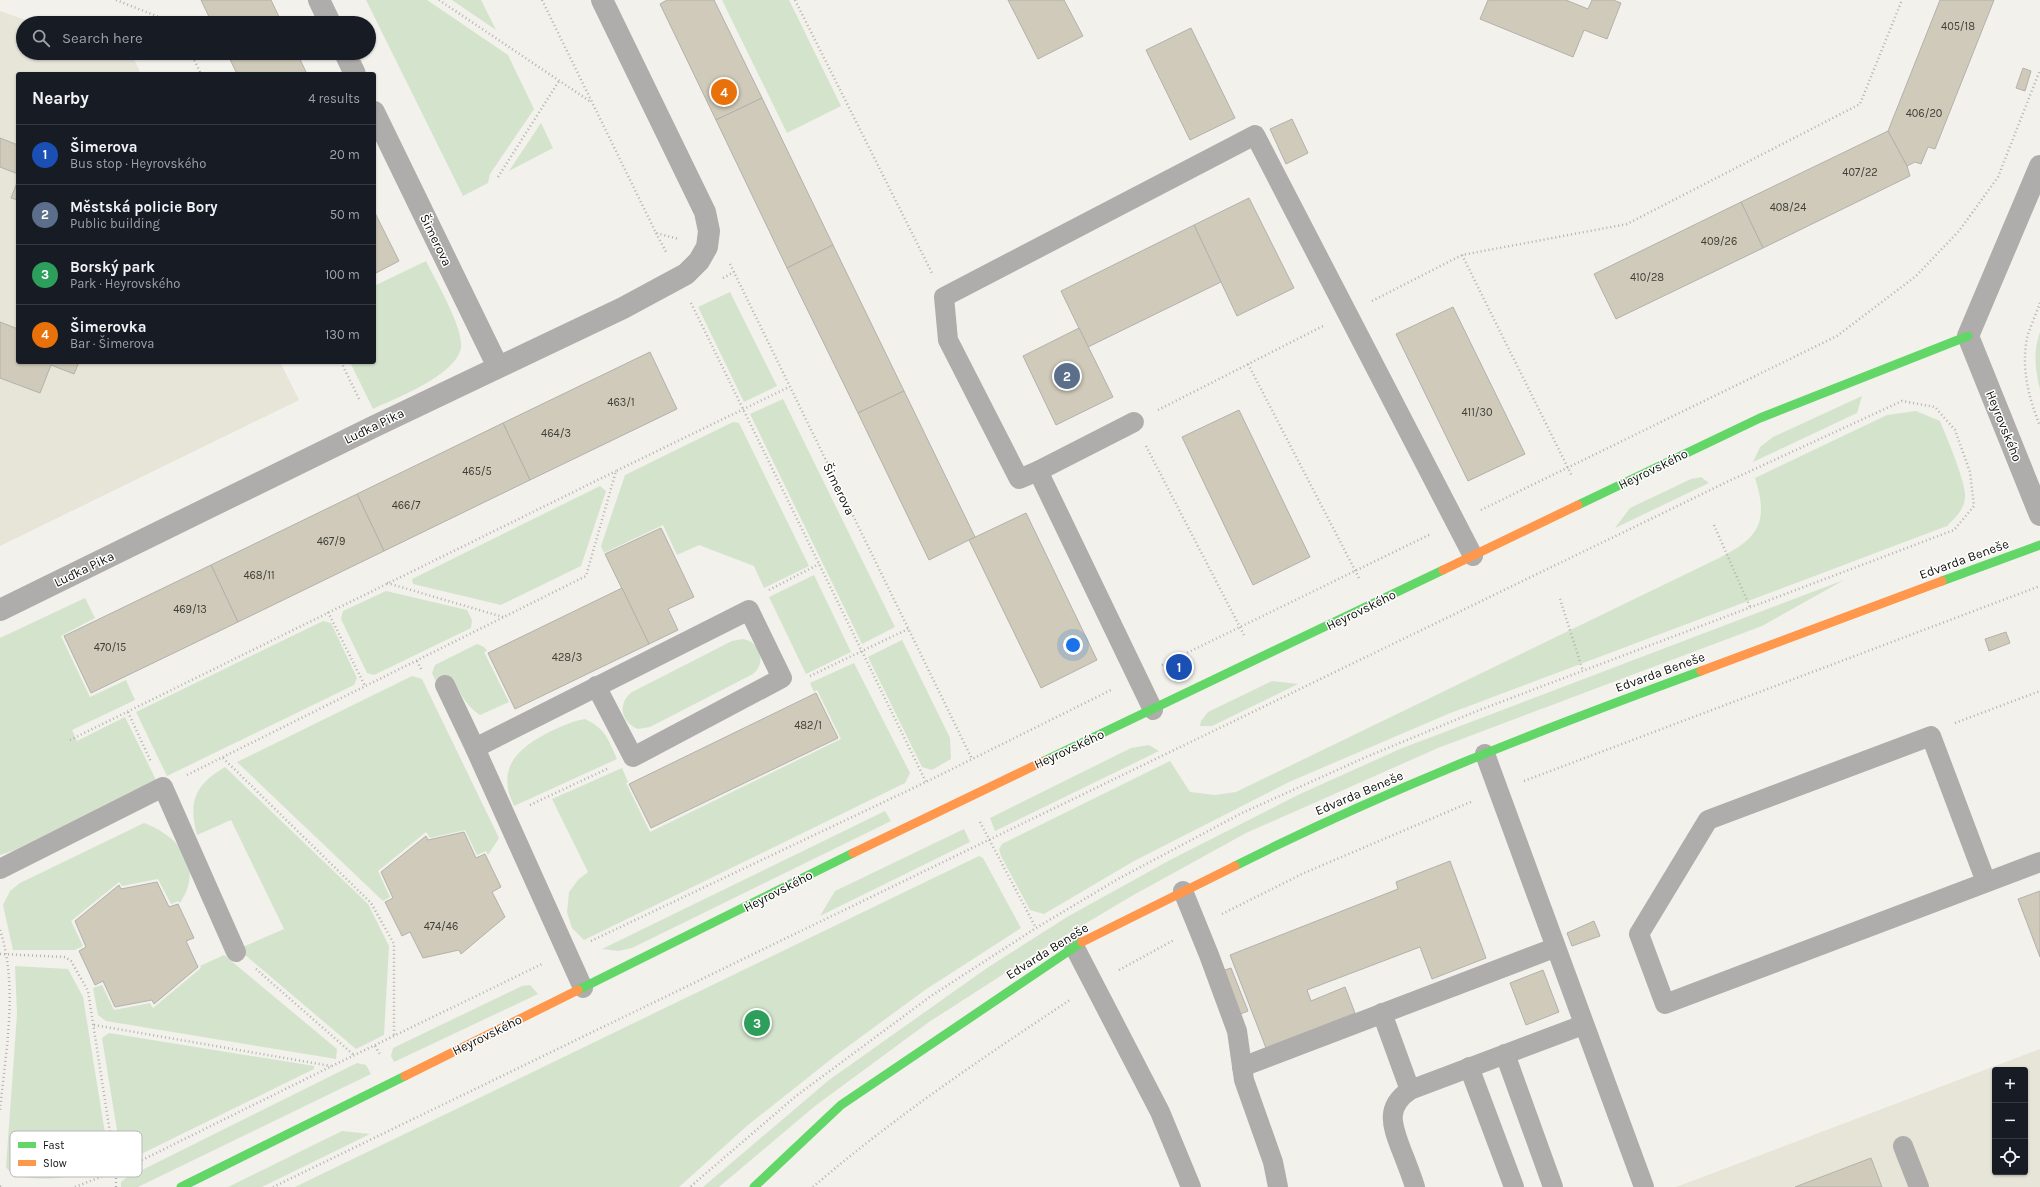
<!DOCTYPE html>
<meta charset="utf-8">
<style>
:root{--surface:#171b24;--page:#242831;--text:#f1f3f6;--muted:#9ea1a6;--line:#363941;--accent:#1a73e8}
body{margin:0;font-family:Karla,sans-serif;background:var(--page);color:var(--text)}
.controls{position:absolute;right:12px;bottom:12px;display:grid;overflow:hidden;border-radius:4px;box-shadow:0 1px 3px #0004}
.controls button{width:36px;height:36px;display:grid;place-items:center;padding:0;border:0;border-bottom:1px solid var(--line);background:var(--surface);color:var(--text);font:20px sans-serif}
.you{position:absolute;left:1073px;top:645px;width:14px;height:14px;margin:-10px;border:3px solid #fff;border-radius:50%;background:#1a73e8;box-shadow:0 0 0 6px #1a73e833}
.badge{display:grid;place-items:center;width:26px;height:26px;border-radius:50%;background:var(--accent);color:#fff;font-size:13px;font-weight:700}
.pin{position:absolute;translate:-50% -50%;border:2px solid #fff;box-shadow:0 1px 4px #0006}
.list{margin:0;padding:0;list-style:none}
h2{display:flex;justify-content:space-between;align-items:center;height:52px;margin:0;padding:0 16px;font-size:17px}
h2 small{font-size:13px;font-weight:400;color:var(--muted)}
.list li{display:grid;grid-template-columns:26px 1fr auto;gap:12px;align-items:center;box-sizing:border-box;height:60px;padding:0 16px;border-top:1px solid var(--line)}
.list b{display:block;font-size:15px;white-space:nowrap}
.list p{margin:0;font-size:13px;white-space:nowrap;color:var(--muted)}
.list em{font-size:13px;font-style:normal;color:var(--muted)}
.icon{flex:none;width:22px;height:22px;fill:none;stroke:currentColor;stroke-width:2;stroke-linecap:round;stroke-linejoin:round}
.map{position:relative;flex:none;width:2040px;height:1187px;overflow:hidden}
.search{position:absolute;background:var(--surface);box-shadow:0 1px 3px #0004;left:16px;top:16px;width:360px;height:44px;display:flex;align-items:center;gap:10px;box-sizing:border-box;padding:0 14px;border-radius:22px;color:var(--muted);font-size:15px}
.panel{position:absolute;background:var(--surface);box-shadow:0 1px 3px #0004;left:16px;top:72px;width:360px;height:292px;border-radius:4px}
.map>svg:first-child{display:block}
.built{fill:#e7e4d8;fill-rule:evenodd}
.green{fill:#d4e4cc}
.building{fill:#cfcab9;stroke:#b2b1ac}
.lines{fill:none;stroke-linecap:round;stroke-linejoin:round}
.path{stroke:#b3b2af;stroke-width:2.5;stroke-dasharray:1 3;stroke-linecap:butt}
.lane{stroke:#afadac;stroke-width:20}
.street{stroke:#afadac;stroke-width:22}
.fast{stroke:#63d668;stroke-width:9}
.slow{stroke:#ff974d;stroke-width:9}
.labels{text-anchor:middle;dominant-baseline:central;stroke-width:3;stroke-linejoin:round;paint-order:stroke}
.number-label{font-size:11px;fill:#3f3e36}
.street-label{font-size:13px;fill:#0f0f0b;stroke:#fff}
.key{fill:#fff;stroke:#b7b7b6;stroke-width:1}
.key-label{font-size:11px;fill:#0f0f0b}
</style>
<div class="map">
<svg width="2040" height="1187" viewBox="0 0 2040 1187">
<rect width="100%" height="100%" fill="#f2f1eb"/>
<g class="built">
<polygon points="0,11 34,23 23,23 23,53 121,53 133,57 141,74 18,74 18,362 280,362 299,400 0,546"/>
<path d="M 2040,1049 L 2040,1187 L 1676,1187 L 1700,1178 ZM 1995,1070 L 2025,1070 L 2025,1172 L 1995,1172 Z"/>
</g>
<g class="green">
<polygon points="366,0 427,0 508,55 534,109 490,174 488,183 463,196"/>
<polygon points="452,0 481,0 496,30"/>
<polygon points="722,0 789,0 841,106 787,133"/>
<polygon points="541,123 553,148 509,171"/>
<path d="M 426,261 C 435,280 464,328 461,348 C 455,376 396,398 373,409 L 350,362 L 374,362 L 374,286 Z"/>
<polygon points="730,292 777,386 744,402 698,307"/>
<path d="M 2040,332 L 2040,389 C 2035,370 2033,351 2040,332 Z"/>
<polygon points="1862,396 1857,413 1753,462 1760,447 1773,437"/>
<polygon points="783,399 895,627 862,644 750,414"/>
<path d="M 1916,411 L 1940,421 C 1946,436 1967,484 1965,498 C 1964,510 1955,518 1947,526 L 1448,714 L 1289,782 L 1134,861 L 1044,914 L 1030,910 L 1001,856 L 999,849 L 1002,844 L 1170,761 L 1190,792 L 1215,795 L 1236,792 L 1719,558 C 1759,538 1769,522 1755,478 L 1887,415 Z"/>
<polygon points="733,422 739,423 809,566 764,588 754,566 699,545 677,555 663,525 604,553 601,546 625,475"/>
<polygon points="1701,477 1709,483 1615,528 1630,508 1691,479"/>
<polygon points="600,486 606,491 581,566 501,605 413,584 412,579"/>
<polygon points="814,575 851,652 806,674 769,597"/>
<polygon points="1844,580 1762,626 1438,748 1246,833 1130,897 1041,950 929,1022 815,1106 719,1187 703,1187 829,1080 987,968 1067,917 1170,860 1300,794 1400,749"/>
<polygon points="386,591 467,610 472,620 471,628 374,675 367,673 341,619 343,611"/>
<polygon points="85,598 95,618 61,636 90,697 126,680 135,700 72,730 77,741 125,717 156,780 15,850 0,855 0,638"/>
<polygon points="323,621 331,623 357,678 354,685 167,776 136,712"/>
<path d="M 743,639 C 760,642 767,662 753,674 L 650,727 L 638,729 C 621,723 617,703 632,692 L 732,641 Z"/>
<polygon points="902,640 950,738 951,759 932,770 922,767 868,657"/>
<path d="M 477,644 L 484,647 L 487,651 L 484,652 L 509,702 L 480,715 C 466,706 460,692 452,678 L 437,684 L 432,673 L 435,665 Z"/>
<polygon points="854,663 910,773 905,783 584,940 572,928 567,912 569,892 578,880 588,872 552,799 622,768 628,782 626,783 650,832 841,739 817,690 814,692 810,683"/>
<polygon points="412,676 422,679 499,838 488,855 486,851 477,855 465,830 430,838 426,832 378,871 390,897 383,901 237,762"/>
<polygon points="1272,681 1298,684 1212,726 1200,726 1201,721 1208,712"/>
<path d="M 585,719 C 606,729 608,739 617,759 L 514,806 C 512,800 508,794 508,788 C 503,758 528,743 551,731 C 563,726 572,721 585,719 Z"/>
<polygon points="1149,745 1159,751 995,831 990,818 1131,748"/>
<path d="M 225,767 L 368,904 L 389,946 L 384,1035 L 356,1049 L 238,949 L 284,929 L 231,820 L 197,835 C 188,801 195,785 225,767 Z"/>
<polygon points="885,811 891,821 632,948 618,951 602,949"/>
<path d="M 144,823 C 179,836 205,867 180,903 L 178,901 L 171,904 L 158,879 L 122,886 L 119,882 L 71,921 L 83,946 L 75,950 L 13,950 L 3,905 L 10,891 L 20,883 Z"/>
<polygon points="964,829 970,842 820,916 835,891"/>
<polygon points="979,856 983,858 1021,928 925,990 835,1056 748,1125 679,1187 295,1187"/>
<polygon points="224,955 337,1049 336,1059 106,1021 98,1015 93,988 102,985 114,1010 150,1003 153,1008 201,968 200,966"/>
<path d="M 15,966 L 68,969 L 83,997 L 109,1158 L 106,1168 C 79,1177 19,1187 6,1167 L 17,1014 Z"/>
<polygon points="530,985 538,994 394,1062 391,1056 393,1048 522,986"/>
<polygon points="109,1033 314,1066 314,1069 127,1161 121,1155 102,1038"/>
<polygon points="357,1063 366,1065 371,1074 138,1187 121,1187 121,1182 126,1178"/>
<polygon points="342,1131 370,1134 262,1187 228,1187"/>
</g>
<g class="building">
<polygon points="201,0 271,0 282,23 212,23"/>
<polygon points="667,0 714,0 762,98 716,120 660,4"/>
<polygon points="1008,0 1064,0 1083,36 1038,59"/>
<polygon points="1488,0 1566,0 1588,9 1592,0 1613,0 1621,3 1607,39 1584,30 1573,57 1480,19"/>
<polygon points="1940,0 1994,0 1935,149 1928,147 1921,164 1915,162 1907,166 1888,131"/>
<polygon points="1191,28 1235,118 1190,140 1146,50"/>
<polygon points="227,53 297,53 307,74 237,74"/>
<polygon points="2023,68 2031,71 2025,91 2016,88"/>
<polygon points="762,98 833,245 787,268 716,120"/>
<polygon points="1292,119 1308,153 1286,164 1270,129"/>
<polygon points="1888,131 1907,166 1910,176 1763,248 1741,202"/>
<polygon points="0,138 18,145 18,174 0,167"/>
<polygon points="18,180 18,200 11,198"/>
<polygon points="1249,198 1294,288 1237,316 1194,225"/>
<polygon points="1741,202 1763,248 1616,319 1594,274"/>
<polygon points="374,211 399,261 374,274"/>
<polygon points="1194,225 1221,282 1088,347 1061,291"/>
<polygon points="833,245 904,391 858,413 787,268"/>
<polygon points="1453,307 1525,454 1468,481 1396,334"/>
<polygon points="0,322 18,329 18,362 79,362 74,374 51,365 40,393 0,378"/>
<polygon points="1079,328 1113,397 1056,425 1023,356"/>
<polygon points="650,352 677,409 530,480 503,423"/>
<polygon points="904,391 975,537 929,560 858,413"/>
<polygon points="1239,410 1310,557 1253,585 1182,437"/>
<polygon points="503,423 530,480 384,551 357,494"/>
<polygon points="357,494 384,551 238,622 211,565"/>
<polygon points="1026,513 1097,660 1041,688 969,540"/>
<polygon points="661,528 694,597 668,609 678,630 649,644 605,554"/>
<polygon points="211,565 238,622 91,693 64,636"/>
<polygon points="622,588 649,644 515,709 488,653"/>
<polygon points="2006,632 2010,643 1989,651 1985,639"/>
<polygon points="816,693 838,738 651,828 629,784"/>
<polygon points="464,832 476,858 485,854 501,887 492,892 505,917 461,954 459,950 423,958 410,932 402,936 385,902 393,898 381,872 426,836 428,840"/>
<polygon points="1450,861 1486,958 1432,979 1420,947 1307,990 1311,1001 1345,987 1355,1013 1266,1048 1230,955 1398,889 1396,882"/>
<polygon points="157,882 169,907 178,904 194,938 186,941 198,967 154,1004 152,1000 115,1007 103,981 95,985 79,951 86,947 75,921 119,885 121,889"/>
<polygon points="2040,891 2040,957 2018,899"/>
<polygon points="1594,921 1600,936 1572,946 1567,933"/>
<polygon points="1231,968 1248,1011 1238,1015 1222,971"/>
<polygon points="1543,970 1559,1012 1526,1025 1510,983"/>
<polygon points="1871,1158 1882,1187 1795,1187"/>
</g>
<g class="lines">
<g class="path">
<polyline points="116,0 174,23"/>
<polyline points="439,0 591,102"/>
<polyline points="542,0 656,233 679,239"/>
<polyline points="795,0 932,273"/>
<polyline points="191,53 201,74"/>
<polyline points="498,177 559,81"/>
<polyline points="656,233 666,252"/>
<polyline points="1462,255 1572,476"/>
<polyline points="730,264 972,759"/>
<polyline points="723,278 734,272"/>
<polyline points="1372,301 1462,255 1627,224 1860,104 1902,0"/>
<polyline points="691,303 927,784"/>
<path d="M 2040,303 C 2036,314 2030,327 2027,338 C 2021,370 2029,398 2040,426"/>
<polyline points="341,362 360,401"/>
<polyline points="1248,364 1359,578"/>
<polyline points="1158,410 1323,326"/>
<polyline points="1146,446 1244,635"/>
<polyline points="1481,510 1837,336 1916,276 1959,231 1998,177 2040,70"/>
<polyline points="1714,525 1750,607"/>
<polyline points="387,583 503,617"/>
<polyline points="769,590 819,564"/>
<polyline points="1560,599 1583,671"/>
<polyline points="328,612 365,686"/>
<polyline points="417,661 422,671"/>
<polyline points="1162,665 1431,534"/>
<polyline points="810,676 908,629"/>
<polyline points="128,712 151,762"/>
<polyline points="1955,723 2040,691"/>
<polyline points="70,740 616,471"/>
<polyline points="223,758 371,903 394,944 394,1037"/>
<polyline points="187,775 586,576 616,471 789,387"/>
<polyline points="1524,781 2040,586"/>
<polyline points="530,805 609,768"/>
<polyline points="980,822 1036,928"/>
<polyline points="1222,914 1304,873 1473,801"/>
<path d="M 0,930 C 19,988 5,1053 0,1112"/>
<polyline points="591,941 926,782 1113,689"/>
<polyline points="0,954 65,957 71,961 88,991 116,1171 116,1187"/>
<polyline points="256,969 355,1056"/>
<polyline points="1119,970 1174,940"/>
<polyline points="94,1025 331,1066"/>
<polyline points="375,1046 381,1056"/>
<polyline points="0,1186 1,1187"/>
<polyline points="75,1187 134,1164 332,1066 542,964"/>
<polyline points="273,1187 1731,480 1902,401 1935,407 1955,430 1970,472 1974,506 1954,530 1477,711 1366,757 1242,813 1118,879 1036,928 931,996 796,1096 690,1187"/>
<path d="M 813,1187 C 893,1118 982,1058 1070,1000"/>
</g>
<g class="lane">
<polyline points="1038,471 1134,422"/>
<polyline points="445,685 475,748 583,988"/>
<polyline points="1153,710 1038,471 1019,479 948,340 944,297 1255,135 1473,556"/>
<polyline points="475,748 749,610 782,678 633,757 596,686"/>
<polyline points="1485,754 1644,1187"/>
<polyline points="0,869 163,787 236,952"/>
<polyline points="1986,882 1931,736 1708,820 1639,934 1665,1004 2040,862"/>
<polyline points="1183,891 1209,955 1237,1031 1244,1080 1273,1162 1278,1187"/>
<polyline points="1074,946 1160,1112 1191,1187"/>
<polyline points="1382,1013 1410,1090"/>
<polyline points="1505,1054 1553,1187"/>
<polyline points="1242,1067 1554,948"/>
<polyline points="1469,1067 1514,1187"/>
<polyline points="1903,1146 1919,1187"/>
<path d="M 1415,1187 C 1411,1174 1406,1162 1401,1149 C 1392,1125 1385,1107 1410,1090 L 1583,1025"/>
</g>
<g class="street">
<polyline points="319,0 330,23"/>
<polyline points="345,53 355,74"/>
<polyline points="374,112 498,367"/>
<polyline points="2040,166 1968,336 2040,515"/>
<polyline points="0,610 373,427 623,308 686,274 699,261 707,247 709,231 705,212 602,0"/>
</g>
<g class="fast">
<polyline points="1578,505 1760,418 1968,336"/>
<polyline points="1942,581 2040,545"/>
<polyline points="1044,761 1443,570"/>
<path d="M 1235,866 C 1385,790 1543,729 1701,671"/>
<polyline points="578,990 853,853"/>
<polyline points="181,1187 405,1076"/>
<polyline points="754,1187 841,1105 1082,942"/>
</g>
<g class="slow">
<polyline points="1443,570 1578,505"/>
<polyline points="1701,671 1942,581"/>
<polyline points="853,853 1044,761"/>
<polyline points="1082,942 1235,866"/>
<polyline points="405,1076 578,990"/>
</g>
</g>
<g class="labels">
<g class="number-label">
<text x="1958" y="26">405/18</text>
<text x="1924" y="113">406/20</text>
<text x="1860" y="172">407/22</text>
<text x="1788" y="207">408/24</text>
<text x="1719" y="241">409/26</text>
<text x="1647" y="277">410/28</text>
<text x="621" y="402">463/1</text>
<text x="1477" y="412">411/30</text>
<text x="556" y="433">464/3</text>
<text x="477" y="471">465/5</text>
<text x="406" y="505">466/7</text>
<text x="331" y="541">467/9</text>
<text x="259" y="575">468/11</text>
<text x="190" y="609">469/13</text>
<text x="110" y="647">470/15</text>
<text x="567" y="657">428/3</text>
<text x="808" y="725">482/1</text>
<text x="441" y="926">474/46</text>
</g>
<g class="street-label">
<text transform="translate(436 240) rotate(64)">Šimerova</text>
<text transform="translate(374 426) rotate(-26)">Luďka Pika</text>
<text transform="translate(2004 426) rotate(68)">Heyrovského</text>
<text transform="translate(1653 469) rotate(-26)">Heyrovského</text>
<text transform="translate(839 489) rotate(64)">Šimerova</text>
<text transform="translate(1964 559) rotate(-20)">Edvarda Beneše</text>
<text transform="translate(84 569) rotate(-26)">Luďka Pika</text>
<text transform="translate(1361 610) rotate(-26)">Heyrovského</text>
<text transform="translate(1660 672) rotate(-20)">Edvarda Beneše</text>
<text transform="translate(1069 749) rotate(-25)">Heyrovského</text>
<text transform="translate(1359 793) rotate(-23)">Edvarda Beneše</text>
<text transform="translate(778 891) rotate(-27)">Heyrovského</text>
<text transform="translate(1047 951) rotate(-32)">Edvarda Beneše</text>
<text transform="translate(487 1035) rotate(-26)">Heyrovského</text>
</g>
</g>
<rect x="10" y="1131" width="132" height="46" rx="6" class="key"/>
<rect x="18" y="1142" width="18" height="6" fill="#63d668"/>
<rect x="18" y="1160" width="18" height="6" fill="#ff974d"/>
<g class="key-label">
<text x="43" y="1149">Fast</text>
<text x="43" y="1167">Slow</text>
</g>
</svg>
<div class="controls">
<button>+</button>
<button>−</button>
<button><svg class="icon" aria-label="locate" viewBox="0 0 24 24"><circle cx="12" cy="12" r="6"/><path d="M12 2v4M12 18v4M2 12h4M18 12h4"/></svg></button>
</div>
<div class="you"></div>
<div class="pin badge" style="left:1179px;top:667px;background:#1a4fb4">1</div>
<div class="pin badge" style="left:1067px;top:376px;background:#5c6f8a">2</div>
<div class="pin badge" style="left:757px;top:1023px;background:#2e9e5b">3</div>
<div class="pin badge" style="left:724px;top:92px;background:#e8710a">4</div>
<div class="search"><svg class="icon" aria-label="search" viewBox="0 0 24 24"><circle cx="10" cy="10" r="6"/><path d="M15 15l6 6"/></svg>Search here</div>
<section class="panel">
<h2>Nearby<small>4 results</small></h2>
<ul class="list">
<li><span class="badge" style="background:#1a4fb4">1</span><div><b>Šimerova</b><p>Bus stop · Heyrovského</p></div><em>20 m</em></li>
<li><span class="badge" style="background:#5c6f8a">2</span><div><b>Městská policie Bory</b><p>Public building</p></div><em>50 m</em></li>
<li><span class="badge" style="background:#2e9e5b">3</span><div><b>Borský park</b><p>Park · Heyrovského</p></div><em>100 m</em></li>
<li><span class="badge" style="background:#e8710a">4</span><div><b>Šimerovka</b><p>Bar · Šimerova</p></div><em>130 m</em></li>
</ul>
</section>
</div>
